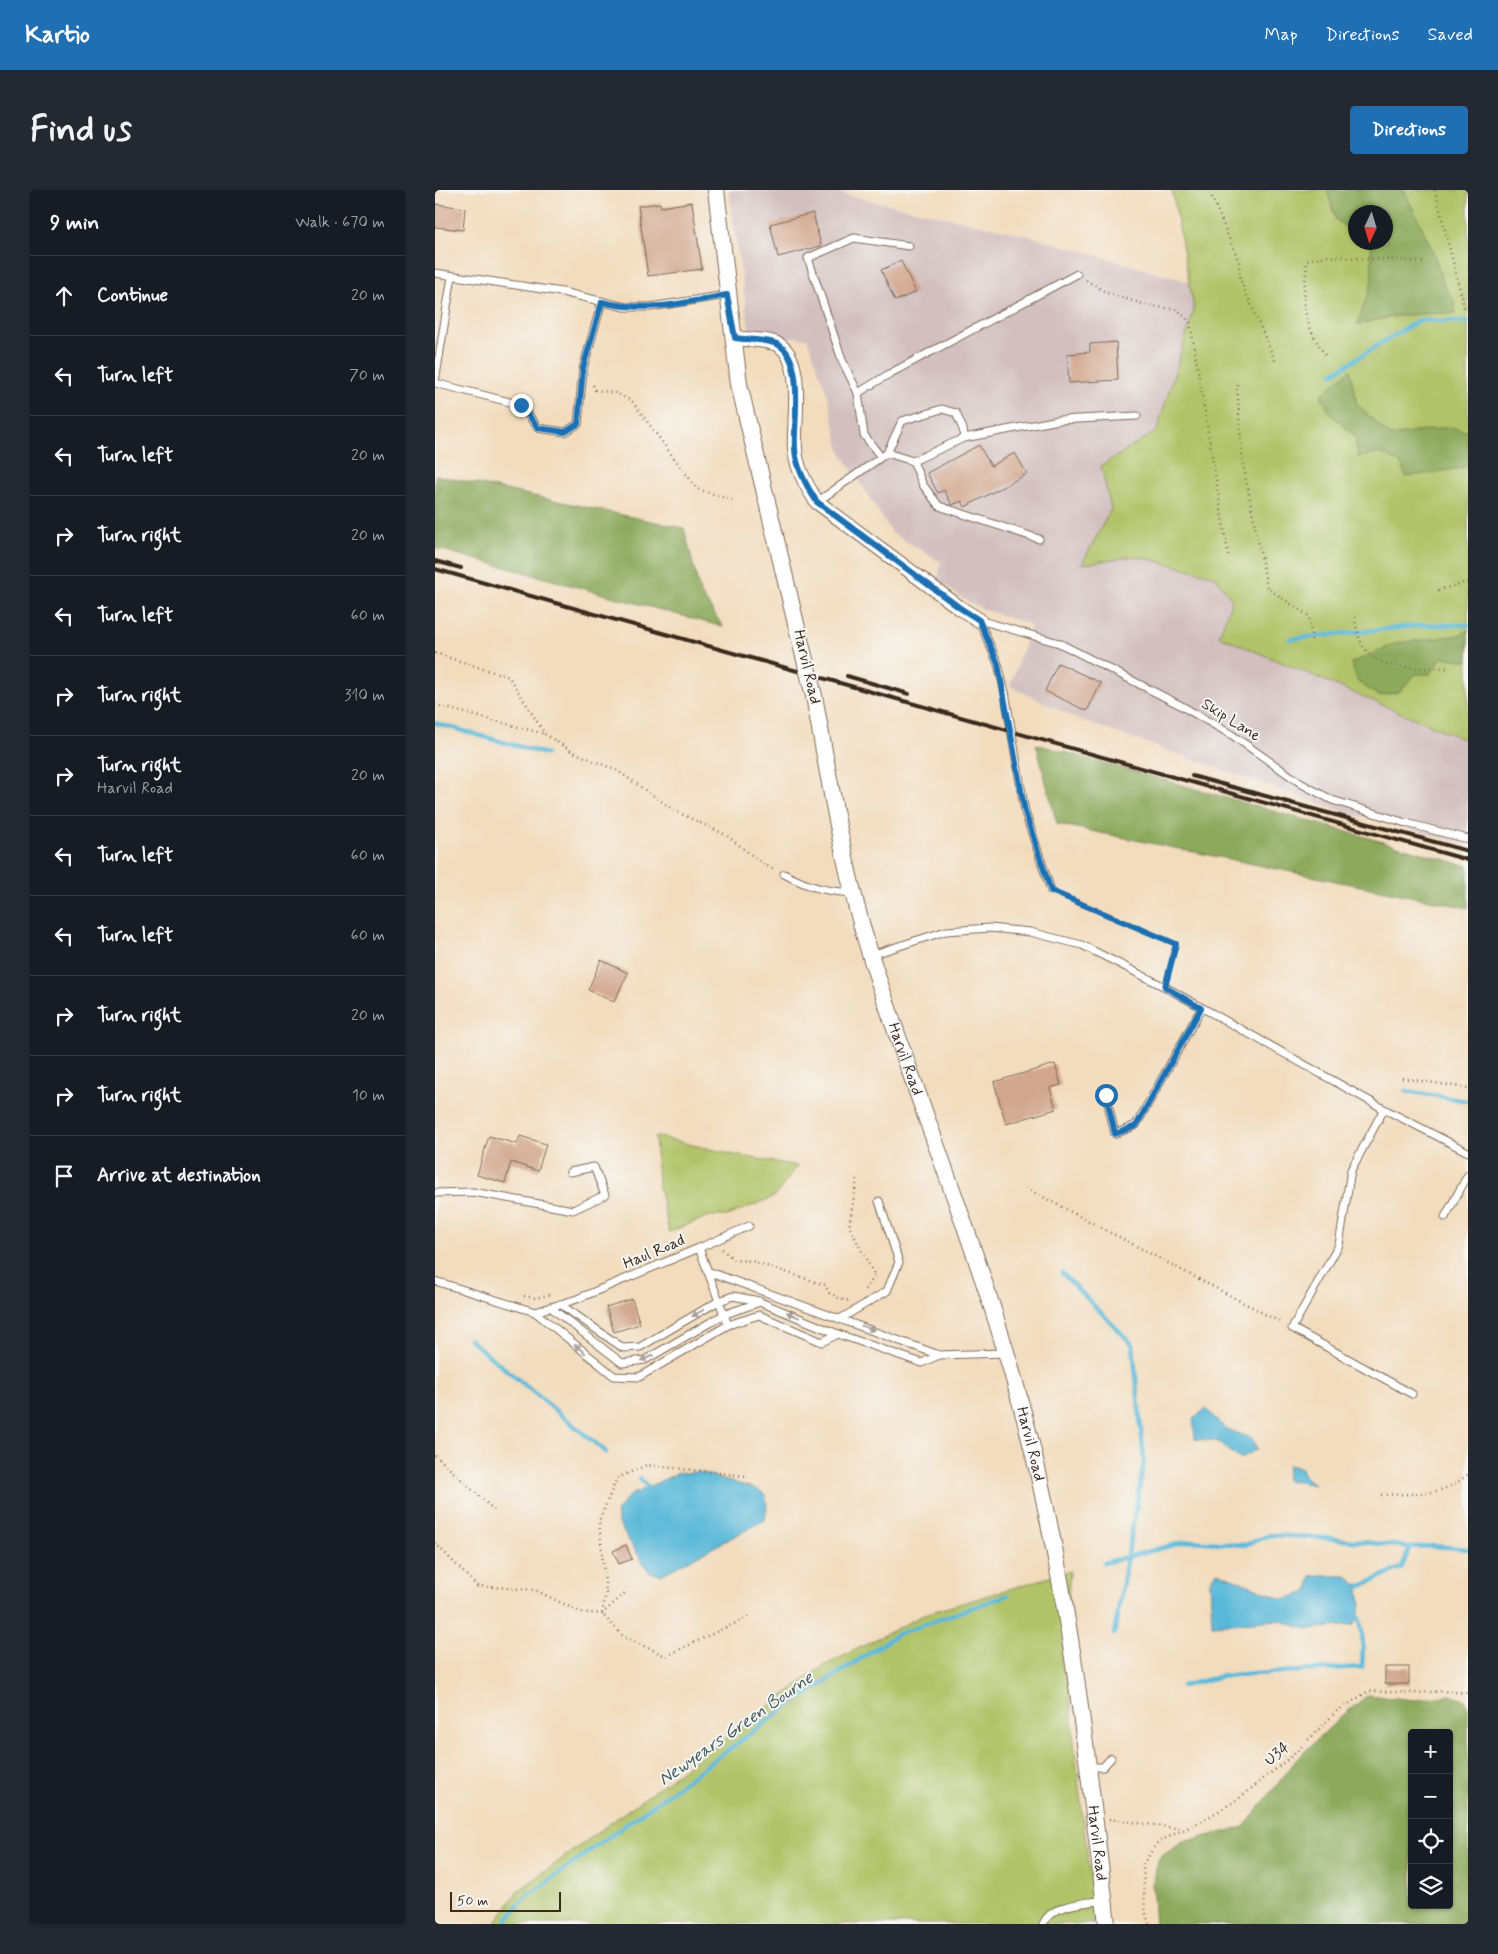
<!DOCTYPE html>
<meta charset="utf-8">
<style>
:root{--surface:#171b24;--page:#242831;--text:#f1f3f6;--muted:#9ea1a6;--line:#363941;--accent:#1f6fb2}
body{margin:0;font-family:Mynerve,sans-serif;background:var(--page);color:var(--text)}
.controls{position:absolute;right:15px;bottom:15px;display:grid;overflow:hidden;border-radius:5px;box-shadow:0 1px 4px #0004}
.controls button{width:45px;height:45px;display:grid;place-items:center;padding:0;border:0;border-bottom:1px solid var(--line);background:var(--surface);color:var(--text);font:25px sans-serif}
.compass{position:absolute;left:913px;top:15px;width:45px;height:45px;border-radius:50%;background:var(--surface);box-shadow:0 1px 4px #0004;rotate:184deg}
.scale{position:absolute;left:15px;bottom:12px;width:111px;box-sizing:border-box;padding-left:5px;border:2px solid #3b2a1e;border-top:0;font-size:14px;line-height:18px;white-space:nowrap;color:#3b2a1e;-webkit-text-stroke:4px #f6f6f2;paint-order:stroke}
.stop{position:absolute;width:15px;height:15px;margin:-11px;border:4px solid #1f6fb2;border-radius:50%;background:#fff}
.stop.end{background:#1f6fb2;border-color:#fff;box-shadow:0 1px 5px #0008}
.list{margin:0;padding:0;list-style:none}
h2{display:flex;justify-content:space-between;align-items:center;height:65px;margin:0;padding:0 20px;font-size:21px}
h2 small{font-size:16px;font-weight:400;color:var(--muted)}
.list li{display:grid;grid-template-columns:32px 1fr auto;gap:15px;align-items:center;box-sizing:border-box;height:80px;padding:0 20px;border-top:1px solid var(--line)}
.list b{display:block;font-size:19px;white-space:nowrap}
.list p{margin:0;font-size:16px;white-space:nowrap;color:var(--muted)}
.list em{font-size:16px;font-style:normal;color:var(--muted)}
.icon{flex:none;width:28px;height:28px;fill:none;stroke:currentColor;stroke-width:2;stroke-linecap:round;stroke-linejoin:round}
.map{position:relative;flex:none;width:1033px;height:1734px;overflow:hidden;border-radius:5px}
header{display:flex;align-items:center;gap:30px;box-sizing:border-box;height:70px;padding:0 25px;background:var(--accent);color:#fff}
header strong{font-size:24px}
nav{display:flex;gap:28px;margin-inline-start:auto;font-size:18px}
.intro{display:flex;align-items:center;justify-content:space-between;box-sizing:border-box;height:120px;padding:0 30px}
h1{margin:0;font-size:35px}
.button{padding:12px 22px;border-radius:5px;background:var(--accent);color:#fff;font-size:18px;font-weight:700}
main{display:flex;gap:30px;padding:0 30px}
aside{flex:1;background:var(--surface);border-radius:5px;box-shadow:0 1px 4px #0004}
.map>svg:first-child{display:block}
.industrial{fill:#d2bfc0}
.green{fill:#b1c367;stroke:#767642;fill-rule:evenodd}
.forest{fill:#8ca95c;stroke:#646a3d;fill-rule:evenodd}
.water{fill:#59b8d8;stroke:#4a717b}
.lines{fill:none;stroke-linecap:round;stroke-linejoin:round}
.stream{stroke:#59b8d8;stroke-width:4.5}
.building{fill:#d1a68d}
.service-casing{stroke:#7b6856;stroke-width:9}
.minor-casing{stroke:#7b6856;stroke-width:16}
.tertiary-casing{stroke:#7b6856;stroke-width:18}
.path{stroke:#7b6856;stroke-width:2.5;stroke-dasharray:1 4;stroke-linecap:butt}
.service{stroke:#fff;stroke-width:7}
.minor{stroke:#fff;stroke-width:14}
.tertiary{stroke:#fff;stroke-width:16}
.rail{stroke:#3b2a1e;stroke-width:4}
.service-bridge-casing{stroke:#7b6856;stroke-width:9;stroke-linecap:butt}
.tertiary-bridge-casing{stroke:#7b6856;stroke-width:18;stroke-linecap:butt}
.service-bridge{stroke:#fff;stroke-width:7}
.tertiary-bridge{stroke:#fff;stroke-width:16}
.oneway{fill:#a79f9a}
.route{stroke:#1f6fb2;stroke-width:6}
.labels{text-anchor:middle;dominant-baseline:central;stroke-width:4;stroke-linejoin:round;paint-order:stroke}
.street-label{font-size:16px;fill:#3b2a1e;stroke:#f6f6f2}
.water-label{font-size:18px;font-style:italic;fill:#465c5f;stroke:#f6f6f2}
</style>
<header>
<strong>Kartio</strong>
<nav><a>Map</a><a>Directions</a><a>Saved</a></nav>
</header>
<div class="intro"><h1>Find us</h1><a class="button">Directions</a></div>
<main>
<aside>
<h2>9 min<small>Walk · 670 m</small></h2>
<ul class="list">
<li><svg class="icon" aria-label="ahead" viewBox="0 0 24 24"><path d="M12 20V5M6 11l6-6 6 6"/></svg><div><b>Continue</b></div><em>20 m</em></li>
<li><svg class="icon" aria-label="left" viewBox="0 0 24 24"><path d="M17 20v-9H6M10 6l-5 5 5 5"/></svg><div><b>Turn left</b></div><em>70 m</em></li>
<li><svg class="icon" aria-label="left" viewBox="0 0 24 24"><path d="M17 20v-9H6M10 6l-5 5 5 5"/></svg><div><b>Turn left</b></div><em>20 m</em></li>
<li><svg class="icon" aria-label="right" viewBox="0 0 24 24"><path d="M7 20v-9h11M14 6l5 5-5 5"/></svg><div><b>Turn right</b></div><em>20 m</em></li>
<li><svg class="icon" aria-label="left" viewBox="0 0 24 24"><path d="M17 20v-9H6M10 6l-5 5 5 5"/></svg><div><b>Turn left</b></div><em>60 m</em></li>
<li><svg class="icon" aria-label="right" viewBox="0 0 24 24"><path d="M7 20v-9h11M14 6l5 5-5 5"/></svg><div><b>Turn right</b></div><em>310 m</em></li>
<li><svg class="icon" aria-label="right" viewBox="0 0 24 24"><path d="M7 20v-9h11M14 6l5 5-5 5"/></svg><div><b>Turn right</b><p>Harvil Road</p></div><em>20 m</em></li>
<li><svg class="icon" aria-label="left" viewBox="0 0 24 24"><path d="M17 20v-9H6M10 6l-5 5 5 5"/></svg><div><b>Turn left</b></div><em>60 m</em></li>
<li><svg class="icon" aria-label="left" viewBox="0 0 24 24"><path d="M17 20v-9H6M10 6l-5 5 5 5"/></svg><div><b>Turn left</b></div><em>60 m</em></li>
<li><svg class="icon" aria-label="right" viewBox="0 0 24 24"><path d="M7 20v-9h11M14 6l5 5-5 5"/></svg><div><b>Turn right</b></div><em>20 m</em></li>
<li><svg class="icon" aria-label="right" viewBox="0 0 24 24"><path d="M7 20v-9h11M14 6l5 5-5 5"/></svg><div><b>Turn right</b></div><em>10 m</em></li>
<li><svg class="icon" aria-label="arrive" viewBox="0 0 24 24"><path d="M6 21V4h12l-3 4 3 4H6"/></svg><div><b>Arrive at destination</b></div></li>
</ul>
</aside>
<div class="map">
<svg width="1033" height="1734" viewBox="0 0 1033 1734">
<rect width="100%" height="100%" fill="#f6f6f2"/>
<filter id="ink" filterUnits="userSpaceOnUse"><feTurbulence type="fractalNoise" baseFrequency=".02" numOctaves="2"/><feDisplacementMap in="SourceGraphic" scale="10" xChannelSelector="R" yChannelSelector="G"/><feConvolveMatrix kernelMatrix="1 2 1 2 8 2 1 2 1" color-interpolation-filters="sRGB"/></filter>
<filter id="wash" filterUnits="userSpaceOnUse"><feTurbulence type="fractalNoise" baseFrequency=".0096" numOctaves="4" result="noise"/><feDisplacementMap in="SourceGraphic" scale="20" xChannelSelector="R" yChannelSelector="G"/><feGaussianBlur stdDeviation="1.12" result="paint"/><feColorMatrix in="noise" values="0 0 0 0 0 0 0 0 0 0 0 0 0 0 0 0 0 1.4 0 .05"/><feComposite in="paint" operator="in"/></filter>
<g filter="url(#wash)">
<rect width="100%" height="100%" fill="#f2dcbd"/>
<polygon class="industrial" points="294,0 398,2 591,45 754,92 759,119 722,241 667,276 676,319 648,374 701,366 780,386 797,410 784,446 1033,551 1033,655 906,621 645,530 575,496 596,435 548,419 528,409 503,390 506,372 457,343 405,261 392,203 372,148 315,145"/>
<g class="green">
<path d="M 737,0 L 1033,0 L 1033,551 L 784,446 L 797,410 L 780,386 L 701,366 L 647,374 L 676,319 L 666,276 L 722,241 L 759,119 ZM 921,22 L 951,22 L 951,52 L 921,52 Z"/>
<polygon points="220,946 300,965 363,976 339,1007 292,1026 275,1026 234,1042 223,993"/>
<path d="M 635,1381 C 625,1499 649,1617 660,1734 L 60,1734 L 82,1702 L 387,1477 L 490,1424 Z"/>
</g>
<g class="forest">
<path d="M 892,0 L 969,0 L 997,59 L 1009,95 L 1019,111 L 1021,123 C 987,123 955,125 922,135 L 937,92 L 936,54 L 933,53 L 951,52 L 951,22 L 921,22 L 920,44 L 901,30 Z"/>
<polygon points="915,180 922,214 955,246 1015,237 1033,242 1033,277 971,287 966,274 946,263 923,267 920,246 895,223 886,205"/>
<polygon points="0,285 249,338 265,402 288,437 0,358"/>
<polygon points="1033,440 1033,471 1007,467 995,484 981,484 964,502 944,506 923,492 916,473 962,453 1026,445"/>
<polygon points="601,554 1033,676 1033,718 622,634"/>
<path d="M 933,1505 L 979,1510 L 1015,1505 L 1030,1510 L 1033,1519 L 1033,1734 L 720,1734 L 717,1695 L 724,1668 L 748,1652 L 809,1637 L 863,1568 L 907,1526 ZM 977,1543 L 1014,1543 L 1014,1715 L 977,1715 Z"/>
</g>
<g class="water">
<polygon points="771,1219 791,1239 817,1248 822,1259 805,1269 782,1251 760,1249 758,1228"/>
<polygon points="853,1275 866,1278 868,1285 880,1295 851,1290"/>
<polygon points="264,1282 321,1299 330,1304 332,1316 330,1330 226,1385 214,1382 183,1333 181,1322 194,1306 213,1297 243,1283"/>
<polygon points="782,1382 848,1409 873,1402 876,1386 912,1386 924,1397 926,1416 919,1435 871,1439 844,1430 777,1435 775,1390"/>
</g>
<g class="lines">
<g class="stream">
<polyline points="897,184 984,130 1033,132"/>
<polyline points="855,449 990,435 1033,435"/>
<polyline points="0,533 111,564"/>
<polyline points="971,901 1033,911"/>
<polyline points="627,1083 698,1155 709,1271 679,1444"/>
<polyline points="34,1149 171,1262"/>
<polyline points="205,1289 213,1297"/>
<polyline points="669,1373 746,1353 757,1351 810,1355 835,1345 890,1348 975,1357 1000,1356 1033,1359"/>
<polyline points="924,1397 967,1377 975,1357"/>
<path d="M 747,1496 L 787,1486 L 927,1477 C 928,1459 929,1442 923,1425"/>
<polyline points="69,1734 88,1710 349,1519 463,1444 573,1405"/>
</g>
</g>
<g id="blocks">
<g class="building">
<polygon points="257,12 267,79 213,86 203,16 225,13 226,17"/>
<polygon points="0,14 30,18 28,40 0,37"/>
<polygon points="378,23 386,56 343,67 335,34"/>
<polygon points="466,71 481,102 460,111 446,80"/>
<polygon points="681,152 683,190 634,193 632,164 655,162 655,154"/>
<polygon points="544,255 556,276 580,263 592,284 530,317 527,311 517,315 509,300 503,303 492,283"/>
<polygon points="623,473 666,493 652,521 610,501"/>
<polygon points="166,770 193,783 179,812 153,800"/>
<polygon points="620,874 626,895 615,898 621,919 571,934 559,892"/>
<polygon points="54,946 82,954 85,946 111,954 103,981 76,972 70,993 42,985"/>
<polygon points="197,1109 205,1134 179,1142 171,1117"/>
<polygon points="191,1355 197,1369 184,1374 178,1361"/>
<rect x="950" y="1477" width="24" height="17"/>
</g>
</g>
</g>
<g filter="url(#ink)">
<use href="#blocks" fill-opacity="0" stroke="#7b6856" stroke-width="1"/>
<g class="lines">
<g class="service-casing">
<g id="service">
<polyline points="0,83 127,102 190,117 215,117 292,105"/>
<polyline points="0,192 17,86"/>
<polyline points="0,193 86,215 103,238 130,242 143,234 148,179 167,111"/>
<polyline points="423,203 454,184 642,84"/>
<polyline points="529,248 624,230 702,226"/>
<polyline points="445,266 429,245 423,203 407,170 373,68 419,48 474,56"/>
<polyline points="478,271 488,295 504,316 604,349"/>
<polyline points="382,312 452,263 478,271 529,248 528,239 521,223 507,219 467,231 452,263"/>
<polyline points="544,430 624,453 745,515 797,545 867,594 897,610 971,633 1033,649"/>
<polyline points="544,430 563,474 570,502"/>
<polyline points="590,622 616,701"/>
<path d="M 349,684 C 374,697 389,701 417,703"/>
<polyline points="436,765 511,741 555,738 595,742 647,755 730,797 949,919 1033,962"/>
<polyline points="671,905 680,944 701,935 766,819"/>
<polyline points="949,919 916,980 904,1055 857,1138 977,1204"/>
<polyline points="0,1003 38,1002 138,1020 170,1005 159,977 135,982"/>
<polyline points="1010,1027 1033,985"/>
<polyline points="264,1058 314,1036"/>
<polyline points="272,1081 504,1165"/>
<polyline points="0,1091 100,1122 142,1109 264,1058 293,1135"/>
<polyline points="125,1114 188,1158 205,1157 282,1112 298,1106 324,1111"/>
<polyline points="115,1117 187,1173 210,1170 288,1125 325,1112 403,1144"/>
<polyline points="100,1122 179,1186 204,1187 293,1135 324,1125 387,1152 403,1144 487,1173 504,1165 570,1163"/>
<polyline points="405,1129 452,1101 464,1072 444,1011"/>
<polyline points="655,1577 668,1577 676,1568"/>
<path d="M 608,1734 C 617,1713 649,1714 669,1710"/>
</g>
</g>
<g class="minor-casing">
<path id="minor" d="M 300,148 C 312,150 331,149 342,154 C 371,168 358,232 360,259 C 361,277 372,297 382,312 L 525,418 L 544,430"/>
</g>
<g class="tertiary-casing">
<g id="tertiary">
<polyline points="281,0 304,194 362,438"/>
<path id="s1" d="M 379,506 C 395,593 409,682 436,767 C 485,920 548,1069 589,1226 C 633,1392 652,1563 672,1734"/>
</g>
</g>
<g class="path">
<polyline points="1000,0 1030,120"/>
<polyline points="777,7 804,72 805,89 841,173"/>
<polyline points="651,90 672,103 711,115 743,120 755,132 794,369"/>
<path d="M 890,165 C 865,126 868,114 872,70 L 890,66 L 989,72"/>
<polyline points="802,194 807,268 832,398 874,426 877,453"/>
<polyline points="158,195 160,200 181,203 197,211 262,299 297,310"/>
<polyline points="1003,400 1033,392"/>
<path d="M 920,427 C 925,485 968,477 1012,478"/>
<polyline points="0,463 74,487 110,544 136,561 183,581 240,621 291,645 328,674 340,680"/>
<polyline points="0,515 110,544"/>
<polyline points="626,705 741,754 733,786"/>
<polyline points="967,888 1033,898"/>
<polyline points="422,989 414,1036 440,1086 429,1101"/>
<polyline points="591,998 847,1133"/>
<polyline points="287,1059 299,1070 317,1071 390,1095 394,1103 410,1111 414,1110"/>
<polyline points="89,1106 100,1108 118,1104"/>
<polyline points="0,1265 59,1320"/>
<polyline points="310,1286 212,1275 182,1288 164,1331 171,1403 167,1424 189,1447 231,1466 317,1425"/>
<path d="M 946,1305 C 978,1303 1007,1308 1033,1284"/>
<polyline points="0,1353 42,1396 100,1400 145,1422 167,1424 191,1402"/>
<polyline points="674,1629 748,1639"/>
<polyline points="714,1734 710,1720 708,1674 723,1652 767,1631 802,1610 858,1565 902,1521 934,1501 981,1503 1008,1501 1033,1503"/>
</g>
<use href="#service" class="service"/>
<use href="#minor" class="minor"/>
<use href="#tertiary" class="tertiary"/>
<g class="rail">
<polyline points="0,371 26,378"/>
<polyline points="0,379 1033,670"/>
<polyline points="412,486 474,504"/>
<polyline points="757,586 1033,661"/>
</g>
<g class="service-bridge-casing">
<polyline id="service-bridge" points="570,502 590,622"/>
</g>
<g class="tertiary-bridge-casing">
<polyline id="tertiary-bridge" points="362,438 379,506"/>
</g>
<use href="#service-bridge" class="service-bridge"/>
<use href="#tertiary-bridge" class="tertiary-bridge"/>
</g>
<defs><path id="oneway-solid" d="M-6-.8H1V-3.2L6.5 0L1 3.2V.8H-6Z" transform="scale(1.25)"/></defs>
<g class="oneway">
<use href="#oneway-solid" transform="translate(263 1123) rotate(150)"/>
<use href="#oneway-solid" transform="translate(358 1125) rotate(-157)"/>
<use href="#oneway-solid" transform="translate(433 1138) rotate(19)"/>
<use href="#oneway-solid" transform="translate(145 1159) rotate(-141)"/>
<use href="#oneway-solid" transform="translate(212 1168) rotate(158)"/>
</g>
</g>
<g class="lines" filter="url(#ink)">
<path class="route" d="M 86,215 L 103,238 L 130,242 L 143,234 L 148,178 L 167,112 C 211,123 248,113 292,105 L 300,148 C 312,150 331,149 342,154 C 371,168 358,233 360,259 C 361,277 372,297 382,312 L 525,418 L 544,430 L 563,474 L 590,622 L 616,701 L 741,754 L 730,797 L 766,818 L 701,936 L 680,944 L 671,905"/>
</g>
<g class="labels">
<g class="street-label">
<text transform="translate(372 477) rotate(77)">Harvil Road</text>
<text transform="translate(796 530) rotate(32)">Skip Lane</text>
<text stroke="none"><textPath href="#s1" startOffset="375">Harvil Road</textPath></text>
<text transform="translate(219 1062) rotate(-23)">Haul Road</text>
<text stroke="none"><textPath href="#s1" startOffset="780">Harvil Road</textPath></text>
<text transform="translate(842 1564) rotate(-40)">U34</text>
<text stroke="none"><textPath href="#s1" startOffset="1185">Harvil Road</textPath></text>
</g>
<g class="water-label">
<text transform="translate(301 1539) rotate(-35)">Newyears Green Bourne</text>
</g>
</g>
</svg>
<div class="controls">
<button>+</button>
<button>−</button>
<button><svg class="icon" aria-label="locate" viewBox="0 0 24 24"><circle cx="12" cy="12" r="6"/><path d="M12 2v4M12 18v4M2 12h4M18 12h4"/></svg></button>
<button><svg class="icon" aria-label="layers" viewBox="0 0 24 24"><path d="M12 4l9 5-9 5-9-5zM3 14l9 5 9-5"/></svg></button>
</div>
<svg class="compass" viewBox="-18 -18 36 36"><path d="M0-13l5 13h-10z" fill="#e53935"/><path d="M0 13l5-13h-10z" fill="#9ea1a6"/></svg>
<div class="scale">50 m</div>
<div class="stop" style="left:671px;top:905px"></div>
<div class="stop end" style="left:86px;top:215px"></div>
</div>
</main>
